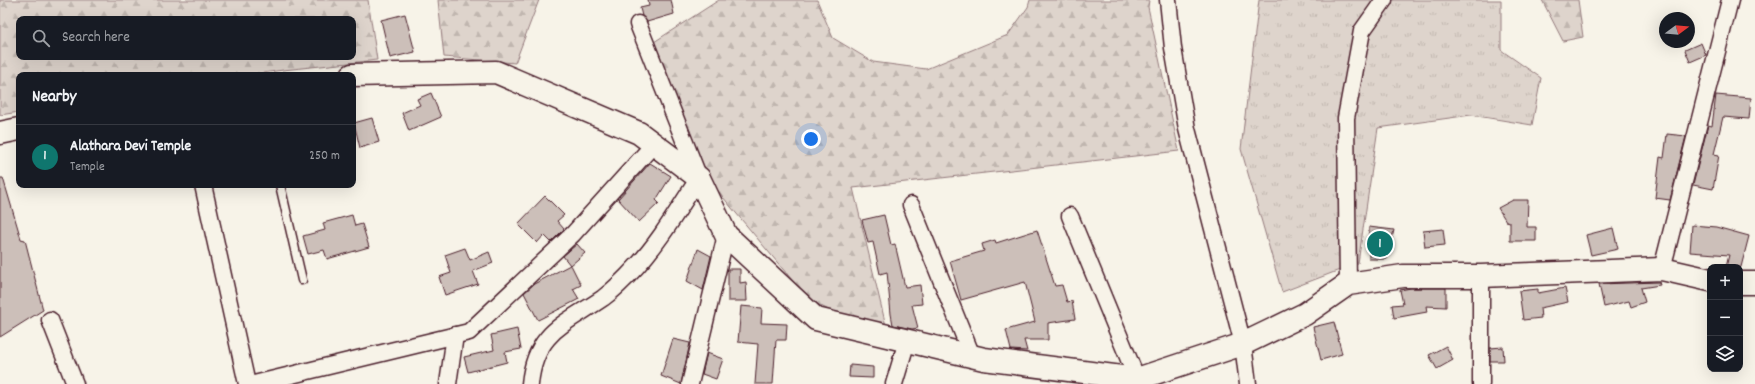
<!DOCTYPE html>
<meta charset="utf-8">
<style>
:root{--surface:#171b24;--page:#20242c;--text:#f1f3f6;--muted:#9ea1a6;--line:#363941;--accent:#0f766e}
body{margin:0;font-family:Dekko,sans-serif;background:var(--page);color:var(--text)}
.controls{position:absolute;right:12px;bottom:12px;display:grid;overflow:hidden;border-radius:8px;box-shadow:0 4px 16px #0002}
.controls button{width:36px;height:36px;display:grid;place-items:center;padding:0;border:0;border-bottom:1px solid var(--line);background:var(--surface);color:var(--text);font:20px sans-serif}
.compass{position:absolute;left:1659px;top:12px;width:36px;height:36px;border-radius:50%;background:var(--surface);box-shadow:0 4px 16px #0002;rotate:74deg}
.you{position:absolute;left:811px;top:139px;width:14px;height:14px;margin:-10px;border:3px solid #fff;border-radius:50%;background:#1a73e8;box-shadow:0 0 0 6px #1a73e833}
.badge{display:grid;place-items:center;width:26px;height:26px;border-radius:50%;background:var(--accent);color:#fff;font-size:13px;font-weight:700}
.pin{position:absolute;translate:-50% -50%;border:2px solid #fff;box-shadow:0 1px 4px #0006}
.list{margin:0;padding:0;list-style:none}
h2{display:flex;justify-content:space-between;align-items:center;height:52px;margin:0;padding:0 16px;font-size:17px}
h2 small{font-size:13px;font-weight:400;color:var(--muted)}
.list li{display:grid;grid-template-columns:26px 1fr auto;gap:12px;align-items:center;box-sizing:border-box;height:64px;padding:0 16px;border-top:1px solid var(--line)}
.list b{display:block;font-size:15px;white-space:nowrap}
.list p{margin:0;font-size:13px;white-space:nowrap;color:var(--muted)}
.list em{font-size:13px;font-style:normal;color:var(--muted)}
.icon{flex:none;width:22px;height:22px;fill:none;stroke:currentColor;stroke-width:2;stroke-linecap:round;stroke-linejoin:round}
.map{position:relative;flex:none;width:1755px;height:384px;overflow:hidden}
.search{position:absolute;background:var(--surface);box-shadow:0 4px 16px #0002;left:16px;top:16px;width:340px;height:44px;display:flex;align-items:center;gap:10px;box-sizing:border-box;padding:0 14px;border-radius:8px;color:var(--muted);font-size:15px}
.panel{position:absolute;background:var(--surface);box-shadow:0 4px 16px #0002;left:16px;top:72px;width:340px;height:116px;border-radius:8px}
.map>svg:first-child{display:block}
.grass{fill:url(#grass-tufts);stroke:#947a7c}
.forest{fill:url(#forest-firs);stroke:#947a7c;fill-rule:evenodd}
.building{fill:#ccbfb9;stroke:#4a1f2b}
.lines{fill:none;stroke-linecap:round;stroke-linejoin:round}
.lane-casing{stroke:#4a1f2b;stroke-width:11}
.street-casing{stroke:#4a1f2b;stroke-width:19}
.secondary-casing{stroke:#4a1f2b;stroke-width:25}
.lane{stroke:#f7f3e8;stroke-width:8}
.street{stroke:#f7f3e8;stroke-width:16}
.secondary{stroke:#f7f3e8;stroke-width:22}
</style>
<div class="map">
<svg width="1755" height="384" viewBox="0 0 1755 384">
<defs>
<pattern id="grass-tufts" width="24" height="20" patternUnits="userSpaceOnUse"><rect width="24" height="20" fill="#ded4cc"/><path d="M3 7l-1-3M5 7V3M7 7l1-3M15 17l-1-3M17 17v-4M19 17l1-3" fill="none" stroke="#c0b6af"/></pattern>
<pattern id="forest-firs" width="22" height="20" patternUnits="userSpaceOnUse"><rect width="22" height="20" fill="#ded4cc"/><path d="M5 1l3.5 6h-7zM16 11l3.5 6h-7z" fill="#c0b6af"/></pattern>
</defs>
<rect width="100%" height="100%" fill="#f7f3e8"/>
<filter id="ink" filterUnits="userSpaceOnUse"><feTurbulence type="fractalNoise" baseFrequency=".025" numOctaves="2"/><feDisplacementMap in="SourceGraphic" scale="8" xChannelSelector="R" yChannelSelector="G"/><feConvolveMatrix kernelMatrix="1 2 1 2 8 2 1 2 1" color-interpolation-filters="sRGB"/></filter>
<g filter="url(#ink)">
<polygon class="grass" points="1259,0 1501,0 1501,50 1541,78 1532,125 1471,115 1378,128 1358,263 1282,292 1241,149"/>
<g class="forest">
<path d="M 0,0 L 368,0 L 377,60 L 283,70 L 250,75 L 19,75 L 19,112 L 0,115 ZM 19,19 L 353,19 L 353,57 L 19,57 Z"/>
<polygon points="438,0 539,0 515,63 444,57"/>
<polygon points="719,0 817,0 833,38 873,62 926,69 1008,35 1028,7 1030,0 1149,0 1148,7 1179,151 853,188 886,326 851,322 808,299 731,207 699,167 654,42"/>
<polygon points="1542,0 1578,0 1583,37 1563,41"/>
</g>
<g class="building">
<polygon points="648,0 671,0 674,14 647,22 642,16 640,8 649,6"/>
<polygon points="405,14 415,52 390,58 381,20"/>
<polygon points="1701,43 1706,55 1690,62 1685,50"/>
<polygon points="431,93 441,117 409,131 402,113 420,105 417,99"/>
<polygon points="1716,95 1751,98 1749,119 1723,117 1714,154 1719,155 1713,189 1693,185 1708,125 1712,126"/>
<polygon points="372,118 379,142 360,148 354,123"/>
<polygon points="1667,134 1686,136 1670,200 1655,198 1660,157 1664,158"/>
<polygon points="650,163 671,176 656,200 659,203 639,222 618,199"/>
<polygon points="0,178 3,178 21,239 25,240 43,310 0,337"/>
<polygon points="545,196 564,215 557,221 564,229 551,242 544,235 537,243 518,224"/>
<polygon points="1513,200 1528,200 1527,227 1536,227 1536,241 1510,241 1510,222 1506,221 1498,208"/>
<polygon points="352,215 355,226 362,224 369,247 327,259 324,250 308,254 303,236 325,230 323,223"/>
<polygon points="884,215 891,245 895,244 905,287 920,285 922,304 912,305 918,328 912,329 893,325 891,314 887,272 880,274 873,242 868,243 862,220"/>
<polygon points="1692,225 1716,227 1749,236 1741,267 1726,267 1729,255 1690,252"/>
<polygon points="1369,227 1394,230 1387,259 1369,259"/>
<polygon points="1613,228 1618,249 1591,255 1586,235"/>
<polygon points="1443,229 1445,245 1425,247 1423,231"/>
<polygon points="1037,230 1055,286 1062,285 1067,302 1072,301 1075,319 1048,323 1048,340 1024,340 1027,351 1011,350 1006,330 1035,322 1025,282 961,300 950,261 984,251 982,244 995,240 996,243"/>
<polygon points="577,244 585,253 571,265 581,285 573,289 579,299 538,320 524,293 534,284 570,265 563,256"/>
<polygon points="465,248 470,260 489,252 493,263 473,271 478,284 445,295 439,277 451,273 445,255"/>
<polygon points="698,249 711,256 703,290 687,281"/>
<polygon points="728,269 740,269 740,283 746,282 747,301 728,301"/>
<polygon points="1659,282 1660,285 1641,288 1645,302 1631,307 1629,301 1604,307 1599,284"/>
<polygon points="1411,288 1446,288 1446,307 1426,306 1427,312 1394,318 1392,305 1403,304 1400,290"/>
<polygon points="1565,288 1568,302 1540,308 1541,318 1523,320 1519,291 1538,289 1538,293"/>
<polygon points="741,306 762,308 761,323 787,324 786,340 776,340 773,384 755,384 758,344 738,342"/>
<polygon points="1334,322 1342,354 1321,360 1313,327"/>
<polygon points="517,329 521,349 505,352 507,362 468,372 464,357 494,350 491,335"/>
<polygon points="673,339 690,343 681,384 661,376"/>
<polygon points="1446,346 1453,360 1437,369 1429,355"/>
<polygon points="1503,347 1504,361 1490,361 1490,348"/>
<polygon points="707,353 723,359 716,379 702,374"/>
<polygon points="850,365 873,367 873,378 849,377"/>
</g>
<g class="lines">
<g class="lane-casing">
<polyline id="lane" points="280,185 302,280"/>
</g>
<g class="street-casing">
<g id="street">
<polyline points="1168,0 1173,48 1187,129 1243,344 1248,384"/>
<polyline points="203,185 247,384"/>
<polyline points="911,205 972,356"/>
<polyline points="1070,216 1137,379"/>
<polyline points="1662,269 1730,0"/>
<polyline points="1348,284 1346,118 1362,31 1384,0"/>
<polyline points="50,320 75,384"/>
<polyline points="254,384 469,332 573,234 654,144"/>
<polyline points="448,384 455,335"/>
<path d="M 530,384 C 535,332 565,324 603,298 C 615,289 626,278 636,267 C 661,240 679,208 699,178 L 638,24"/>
<polyline points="690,384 726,235"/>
<polyline points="894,384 907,341"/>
<polyline points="1481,384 1481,276"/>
</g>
</g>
<g class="secondary-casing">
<g id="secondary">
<polyline points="352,75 496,72 639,133 699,178 726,235 816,319 984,359 1137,379 1243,344 1305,314 1348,284 1403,276 1481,276 1662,269 1710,280"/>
<polyline points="0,133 19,129"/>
<polyline points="1740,283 1755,283"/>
</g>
</g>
<use href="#lane" class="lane"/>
<use href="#street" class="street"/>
<use href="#secondary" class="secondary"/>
</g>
</g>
</svg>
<div class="controls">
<button>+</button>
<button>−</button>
<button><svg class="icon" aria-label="layers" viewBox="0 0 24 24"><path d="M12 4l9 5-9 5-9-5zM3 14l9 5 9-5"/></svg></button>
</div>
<svg class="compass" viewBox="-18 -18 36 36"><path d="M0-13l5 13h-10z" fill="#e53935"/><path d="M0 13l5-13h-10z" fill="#9ea1a6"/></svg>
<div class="you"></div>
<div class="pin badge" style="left:1380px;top:244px">1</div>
<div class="search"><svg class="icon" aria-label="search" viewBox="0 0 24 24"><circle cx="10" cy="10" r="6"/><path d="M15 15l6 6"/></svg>Search here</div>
<section class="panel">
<h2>Nearby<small></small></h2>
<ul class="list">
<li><span class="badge">1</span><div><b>Alathara Devi Temple</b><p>Temple</p></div><em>250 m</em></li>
</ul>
</section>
</div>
